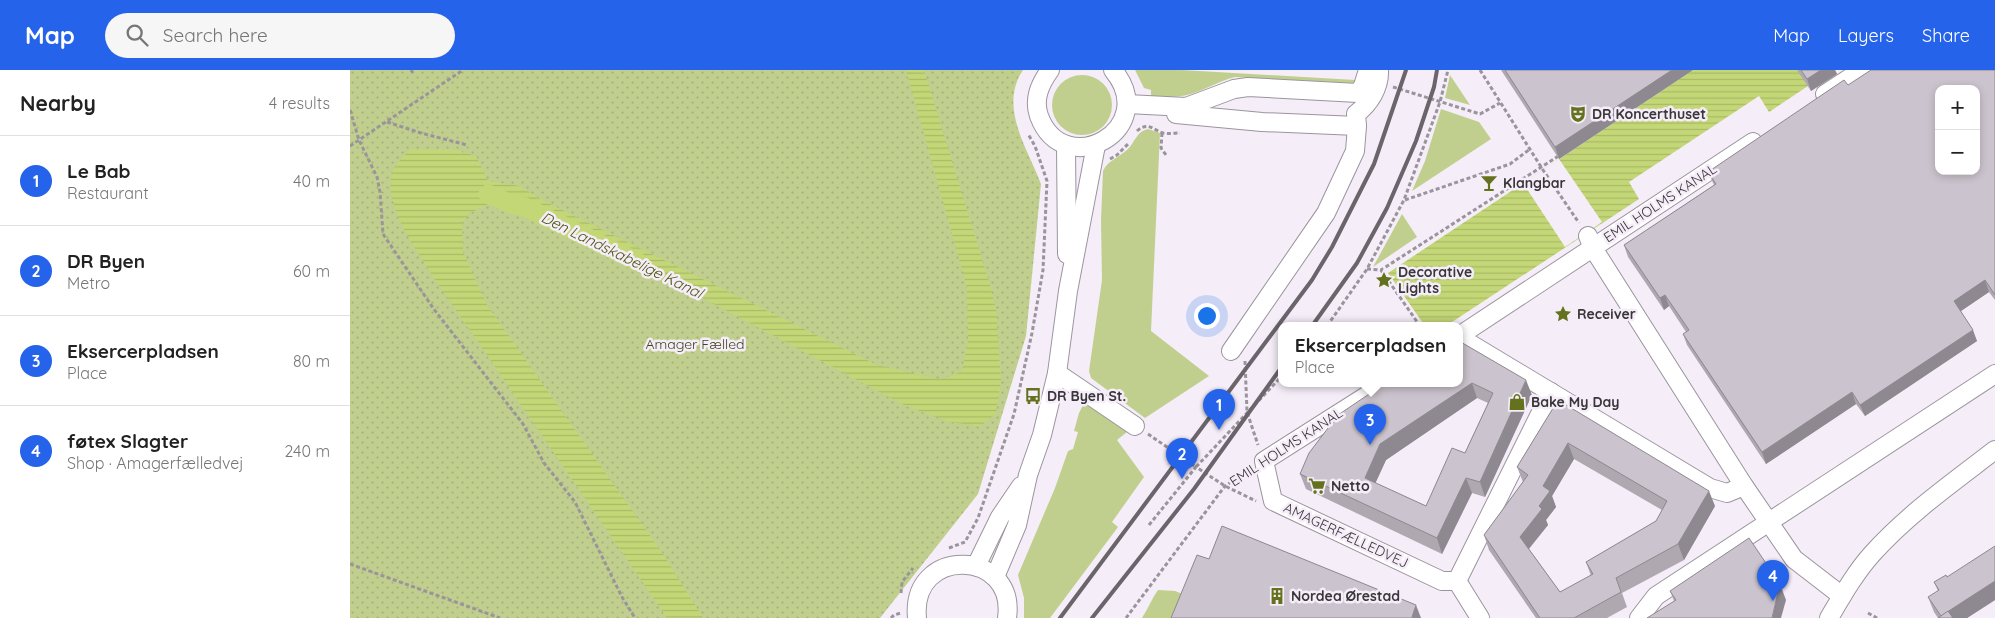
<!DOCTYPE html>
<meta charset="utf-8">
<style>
:root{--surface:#fff;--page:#f6f6f6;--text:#222;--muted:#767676;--line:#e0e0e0;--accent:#2563eb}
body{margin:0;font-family:Quicksand,sans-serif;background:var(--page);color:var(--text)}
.controls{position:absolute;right:15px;top:15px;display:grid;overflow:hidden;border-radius:10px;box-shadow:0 2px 8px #0003}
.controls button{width:45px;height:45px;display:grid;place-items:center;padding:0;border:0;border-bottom:1px solid var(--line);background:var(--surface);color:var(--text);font:25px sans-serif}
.you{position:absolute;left:856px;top:245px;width:18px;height:18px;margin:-12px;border:4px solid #fff;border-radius:50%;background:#1a73e8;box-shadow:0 0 0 8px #1a73e833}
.badge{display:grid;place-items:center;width:32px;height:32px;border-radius:50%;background:var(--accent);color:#fff;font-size:16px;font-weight:700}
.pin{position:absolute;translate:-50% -41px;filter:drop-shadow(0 1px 2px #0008)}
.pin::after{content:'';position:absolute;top:26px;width:18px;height:15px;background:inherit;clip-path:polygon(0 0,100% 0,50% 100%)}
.popup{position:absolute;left:928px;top:252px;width:185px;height:65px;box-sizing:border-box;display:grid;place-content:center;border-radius:10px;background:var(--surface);filter:drop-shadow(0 1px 4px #0005);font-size:16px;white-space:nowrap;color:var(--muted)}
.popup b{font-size:19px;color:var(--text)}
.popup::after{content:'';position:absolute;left:50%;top:100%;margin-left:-10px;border:10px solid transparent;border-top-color:var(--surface)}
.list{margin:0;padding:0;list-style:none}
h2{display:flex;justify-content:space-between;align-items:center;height:65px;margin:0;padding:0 20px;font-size:21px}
h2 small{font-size:16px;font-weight:400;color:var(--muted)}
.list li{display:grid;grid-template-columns:32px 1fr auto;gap:15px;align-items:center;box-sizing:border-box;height:90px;padding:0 20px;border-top:1px solid var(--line)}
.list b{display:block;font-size:19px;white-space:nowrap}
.list p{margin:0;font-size:16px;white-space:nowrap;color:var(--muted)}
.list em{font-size:16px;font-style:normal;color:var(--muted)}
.icon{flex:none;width:28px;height:28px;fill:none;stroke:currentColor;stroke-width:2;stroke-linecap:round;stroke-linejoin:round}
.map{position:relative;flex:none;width:1645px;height:548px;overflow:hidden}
header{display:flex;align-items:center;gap:30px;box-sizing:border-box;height:70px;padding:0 25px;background:var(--accent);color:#fff}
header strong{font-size:24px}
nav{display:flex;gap:28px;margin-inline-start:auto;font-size:18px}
.search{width:350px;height:45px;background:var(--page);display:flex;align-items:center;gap:12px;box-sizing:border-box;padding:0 18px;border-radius:28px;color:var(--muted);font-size:19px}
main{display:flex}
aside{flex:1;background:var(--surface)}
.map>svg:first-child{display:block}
.green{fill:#c1cf8e}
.park{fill:url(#park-dots)}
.water{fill:url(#water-rules)}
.pier{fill:#f5edf8}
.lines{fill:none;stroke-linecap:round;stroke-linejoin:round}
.canal{stroke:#c4d777;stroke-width:19}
.minor-casing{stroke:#9b949e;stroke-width:20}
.path{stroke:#9a949c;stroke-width:3;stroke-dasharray:4 2.5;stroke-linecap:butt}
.minor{stroke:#fff;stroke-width:18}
.rail{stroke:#69656b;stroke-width:4}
.wall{fill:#afa8b0;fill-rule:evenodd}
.shaded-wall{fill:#8e8890}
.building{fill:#cbc3cd;stroke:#8e8890;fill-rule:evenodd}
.labels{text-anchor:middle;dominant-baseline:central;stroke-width:5;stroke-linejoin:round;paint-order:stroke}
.poi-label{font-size:14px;font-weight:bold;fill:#3a373b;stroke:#f5edf8;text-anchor:start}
.street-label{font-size:14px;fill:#3a373b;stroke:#f5edf8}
.park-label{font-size:14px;fill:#3d441d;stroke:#f5edf8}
.water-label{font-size:15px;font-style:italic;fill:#4b5610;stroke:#f5edf8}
</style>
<header>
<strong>Map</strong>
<div class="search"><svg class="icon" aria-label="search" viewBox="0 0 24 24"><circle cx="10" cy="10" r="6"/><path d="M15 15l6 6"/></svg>Search here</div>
<nav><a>Map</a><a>Layers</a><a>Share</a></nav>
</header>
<main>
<aside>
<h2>Nearby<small>4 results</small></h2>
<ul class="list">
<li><span class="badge">1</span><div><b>Le Bab</b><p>Restaurant</p></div><em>40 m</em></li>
<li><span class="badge">2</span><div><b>DR Byen</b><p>Metro</p></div><em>60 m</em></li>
<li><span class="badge">3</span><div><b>Eksercerpladsen</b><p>Place</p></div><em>80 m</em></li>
<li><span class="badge">4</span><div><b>føtex Slagter</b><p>Shop · Amagerfælledvej</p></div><em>240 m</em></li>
</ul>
</aside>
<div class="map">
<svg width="1645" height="548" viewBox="0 0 1645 548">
<defs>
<pattern id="park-dots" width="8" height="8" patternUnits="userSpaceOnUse" patternTransform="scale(1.25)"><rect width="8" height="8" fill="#c1cf8e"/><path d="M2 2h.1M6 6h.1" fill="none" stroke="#a7b27b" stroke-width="1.8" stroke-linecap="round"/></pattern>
<pattern id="water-rules" width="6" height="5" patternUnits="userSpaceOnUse" patternTransform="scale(1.25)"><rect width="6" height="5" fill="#c4d777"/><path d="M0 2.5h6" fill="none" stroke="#a9b968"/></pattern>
</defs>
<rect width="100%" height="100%" fill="#f5edf8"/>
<g class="green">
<path d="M 785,0 L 832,0 L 1005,10 L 1005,13 L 885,7 C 868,11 854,21 837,25 C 825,28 813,26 801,26 L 801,20 L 794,18 Z"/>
<polygon points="1100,5 1120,35 1095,28"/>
<circle cx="732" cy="35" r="30"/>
<polygon points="1091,39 1129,52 1141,69 1062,121 1075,91"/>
<path d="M 798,59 L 810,63 L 801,261 L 859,306 L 795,348 L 741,308 L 739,301 L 752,210 L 751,150 L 753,101 C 757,91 771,86 778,79 C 785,72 787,61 798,59 Z"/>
<polygon points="1052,144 1067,167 1023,197"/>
<polygon points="734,333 777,362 767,370 794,407 762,452 768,457 700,548 674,548 674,528 668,505 705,418 718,381 723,379 728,362 724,361 729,343"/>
<path d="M 808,520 L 825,521 L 840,527 L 831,548 L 792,548 C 798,539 801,530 808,520 Z"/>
</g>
<path class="park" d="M 0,0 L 673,0 C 648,37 678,79 691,114 L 676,266 L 628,424 L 530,548 L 0,548 Z"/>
<g class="water">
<path d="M 556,0 L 574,0 L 640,215 L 646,240 L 651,311 L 646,344 L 629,356 L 600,352 L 556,336 L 236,166 L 175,137 L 161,134 L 138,134 L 120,143 L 112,153 L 113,182 L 137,235 L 313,484 L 353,548 L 317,548 L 82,205 C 65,177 34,136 42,103 C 45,93 55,86 61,79 L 105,80 L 126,86 L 138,111 L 169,116 L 194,131 L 527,295 L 589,309 L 602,306 L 612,300 L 618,273 L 617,217 Z"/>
<polygon points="1343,0 1482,0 1419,42 1409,26 1279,112 1289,129 1096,256 1075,256 1038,203"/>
</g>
<polygon class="pier" points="1209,89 1252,152 1215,177 1173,113"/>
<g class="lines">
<polyline class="canal" points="138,124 161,134 175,137 288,192"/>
<g class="minor-casing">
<g id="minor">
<path d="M 700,0 C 690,14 683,29 689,46 C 714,113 812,59 763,0"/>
<polyline points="1475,24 1512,0"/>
<polyline points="777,34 836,37 884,19 898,17 1008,23 1013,16 1018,0"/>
<polyline points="826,44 912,52 1007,56"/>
<polyline points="716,75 717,184"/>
<polyline points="1238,166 1243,178 1394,416 1444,489 1492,526"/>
<polyline points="1109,266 1403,72"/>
<polyline points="1109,267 1360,418 1377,423 1394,416"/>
<path d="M 881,281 L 976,143 L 1005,81 L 1007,56 L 1006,44 C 1019,34 1030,18 1029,0"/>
<polyline points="707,303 785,356"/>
<polyline points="1035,314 914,391 923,431 1092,511 1107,511"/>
<polyline points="626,496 650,447 671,416"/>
<polyline points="645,507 667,455 678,405 692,365 707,303 718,221 746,75"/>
<polyline points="1107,511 1201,322"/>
<polyline points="1107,511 1130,548"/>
<path d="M 567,548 C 560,475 667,479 657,548"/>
<polyline points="1289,548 1306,526 1645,304"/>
<path d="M 1479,548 C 1492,526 1505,503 1522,484 C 1558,444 1602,413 1645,380"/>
</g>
</g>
<g class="path">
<polyline points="61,0 63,3"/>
<polyline points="1130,0 1193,100 1229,153"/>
<polyline points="1043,17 1130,44 1150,33"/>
<polyline points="0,40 9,70 27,107 30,122 33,164 83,238 173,354 194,393 225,432 272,527 285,548"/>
<polyline points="37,52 71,63 117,75"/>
<path d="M 787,61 C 798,51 803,60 813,63 C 819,64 825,63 830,63"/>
<polyline points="812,63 811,78 816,85"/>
<polyline points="0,76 113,0"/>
<polyline points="760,89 767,85 778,74"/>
<polyline points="1055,130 1160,94 1180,79"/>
<polyline points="1017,199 1031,200 1210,85"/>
<polyline points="1031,200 1070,256"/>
<polyline points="977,256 1017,199 1054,130 1090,32 1098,0"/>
<polyline points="895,291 897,342 908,375"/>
<polyline points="798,364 846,397 931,307"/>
<polyline points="799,455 846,397 875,416 906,431"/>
<polyline points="599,478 615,472 628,448 664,344 682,263 693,200 697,111 685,76 678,64"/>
<polyline points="0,494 150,548"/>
<polyline points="551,523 552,512 563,498"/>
<polyline points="1518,543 1527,548"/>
<polyline points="541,548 544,545 551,543"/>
<polyline points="776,548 875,416 900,400"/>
</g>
<use href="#minor" class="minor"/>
<g class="rail">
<polyline points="962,256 1007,193 1037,138 1066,71 1084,17 1087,0"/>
<polyline points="710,548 962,210 982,177 1024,94 1056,0"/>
<polyline points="742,548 844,419 931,298"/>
</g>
</g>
<g class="wall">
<polygon points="1151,0 1343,0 1209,89"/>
<polygon points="1447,0 1485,0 1487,4 1461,21"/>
<polygon points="1645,0 1645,230 1639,222 1611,241 1627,271 1515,346 1506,334 1416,394 1337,275 1333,264 1336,262 1319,236 1314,240 1278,187 1274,175 1364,115 1358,102 1498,15"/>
<path d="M 1109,271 L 1182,325 L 1135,427 L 1122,423 L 1092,484 L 956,419 L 950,404 ZM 1127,328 L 1138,333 L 1115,383 L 1076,436 L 1025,413 L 1036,390 Z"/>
<path d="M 1208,330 L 1365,436 L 1334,490 L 1272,523 L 1277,537 L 1257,548 L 1186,548 L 1139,480 L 1134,465 L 1173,412 L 1167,397 ZM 1224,389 L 1312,440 L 1306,451 L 1236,492 L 1241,506 L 1210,522 L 1179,479 L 1198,455 L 1196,450 L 1206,437 L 1202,426 Z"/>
<polygon points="1597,507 1645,530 1617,548 1588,548 1584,542 1578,527 1588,521 1584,512"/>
<polygon points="1320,521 1436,530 1324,531"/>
</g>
<g class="shaded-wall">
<polygon points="1322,0 1343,0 1209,89 1205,77"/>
<polygon points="1471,0 1485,0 1487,4 1461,21 1457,9"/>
<polygon points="1635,210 1639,222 1608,243 1604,231"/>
<polygon points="1315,225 1319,236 1314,240 1310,228"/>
<polygon points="1623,260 1627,271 1515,346 1510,335"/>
<polygon points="1176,310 1182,325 1135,427 1130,412"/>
<polygon points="1122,313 1127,328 1036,390 1021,423 1015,408 1030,374"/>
<polygon points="1502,322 1506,334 1416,394 1412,382"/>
<polygon points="1218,373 1224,389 1202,426 1206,437 1196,450 1198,455 1176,482 1170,467 1189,436 1193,416"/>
<polygon points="1116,408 1122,423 1092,484 1087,468"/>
<polygon points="1359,421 1365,436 1334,490 1328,474"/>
<polygon points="1645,511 1645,530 1617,548 1592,548 1591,546"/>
<polygon points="1430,514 1436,530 1431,548 1422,548"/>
<polygon points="1066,535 1071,548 1062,548 1062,547"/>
</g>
<g class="building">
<polygon points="1155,0 1322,0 1205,77"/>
<polygon points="1451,0 1471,0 1457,9"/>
<path d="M 1521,0 L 1645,0 L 1645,225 L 1635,210 L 1604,231 L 1623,260 L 1510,335 L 1502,322 L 1412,382 L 1333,264 L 1339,260 L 1315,225 L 1310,228 L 1274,175 L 1366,114 L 1358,102 L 1494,10 L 1498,15 ZM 1589,19 L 1626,19 L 1626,101 L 1589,101 Z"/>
<path d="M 1109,271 L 1176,310 L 1130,412 L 1116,408 L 1087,468 L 950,404 L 959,383 L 988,345 L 1034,314 L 1109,314 ZM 1122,313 L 1143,323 L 1115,383 L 1102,378 L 1076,436 L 1015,408 L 1030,374 Z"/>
<path d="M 1208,330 L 1359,421 L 1328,474 L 1266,508 L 1271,522 L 1224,548 L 1190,548 L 1134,465 L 1178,405 L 1167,397 ZM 1218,373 L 1317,431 L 1306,451 L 1236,492 L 1243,504 L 1210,522 L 1170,467 L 1192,439 L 1189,436 L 1200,421 L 1193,416 Z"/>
<polygon points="872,456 1066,535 1062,547 1065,548 821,548 847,485 859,489"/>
<polygon points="1399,468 1430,514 1422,548 1297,548 1326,530 1320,521"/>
<polygon points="1645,476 1645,511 1591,546 1578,527 1589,520 1584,512 1596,505 1597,507"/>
<polygon points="1598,541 1603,548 1588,548"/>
</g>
<defs>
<g id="theatre-bare" transform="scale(1.35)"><path d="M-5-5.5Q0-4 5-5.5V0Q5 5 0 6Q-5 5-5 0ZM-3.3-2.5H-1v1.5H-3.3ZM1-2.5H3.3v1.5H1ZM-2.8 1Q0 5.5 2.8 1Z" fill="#65721d" stroke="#f5edf8" stroke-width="2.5" paint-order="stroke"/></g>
<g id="bar-bare" transform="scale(1.35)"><path d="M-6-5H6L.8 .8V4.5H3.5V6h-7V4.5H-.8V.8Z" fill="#65721d" stroke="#f5edf8" stroke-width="2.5" paint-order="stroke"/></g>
<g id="sight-bare" transform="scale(1.35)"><path d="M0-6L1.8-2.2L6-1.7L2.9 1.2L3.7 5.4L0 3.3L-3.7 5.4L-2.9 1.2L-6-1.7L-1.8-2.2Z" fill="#65721d" stroke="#f5edf8" stroke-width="2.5" paint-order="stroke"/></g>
<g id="bus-bare" transform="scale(1.35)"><path d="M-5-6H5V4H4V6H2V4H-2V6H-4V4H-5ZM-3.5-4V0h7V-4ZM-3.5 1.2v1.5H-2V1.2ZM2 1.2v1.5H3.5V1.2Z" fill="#65721d" stroke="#f5edf8" stroke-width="2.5" paint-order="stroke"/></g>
<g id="shop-bare" transform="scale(1.35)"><path d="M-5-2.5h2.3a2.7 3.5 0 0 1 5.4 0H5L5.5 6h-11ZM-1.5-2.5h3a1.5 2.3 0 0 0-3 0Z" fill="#65721d" stroke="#f5edf8" stroke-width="2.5" paint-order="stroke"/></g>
<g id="supermarket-bare" transform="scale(1.35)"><path d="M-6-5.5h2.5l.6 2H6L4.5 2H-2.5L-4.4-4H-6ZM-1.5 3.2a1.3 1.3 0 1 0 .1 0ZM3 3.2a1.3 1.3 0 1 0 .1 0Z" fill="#65721d" stroke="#f5edf8" stroke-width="2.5" paint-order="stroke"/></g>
<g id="building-bare" transform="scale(1.35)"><path d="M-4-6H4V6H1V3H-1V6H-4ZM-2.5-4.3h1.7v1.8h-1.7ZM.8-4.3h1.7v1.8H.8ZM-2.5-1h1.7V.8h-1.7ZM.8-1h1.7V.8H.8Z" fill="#65721d" stroke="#f5edf8" stroke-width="2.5" paint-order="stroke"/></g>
</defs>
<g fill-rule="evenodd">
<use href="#theatre-bare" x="1228" y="44"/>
<use href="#bar-bare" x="1139" y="113"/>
<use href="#sight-bare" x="1034" y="210"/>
<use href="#sight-bare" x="1213" y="244"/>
<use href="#bus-bare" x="683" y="326"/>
<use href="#shop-bare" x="1167" y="332"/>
<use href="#supermarket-bare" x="967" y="416"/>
<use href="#building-bare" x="927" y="526"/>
</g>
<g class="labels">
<g class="poi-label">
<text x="1242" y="44">DR Koncerthuset</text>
<text x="1153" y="113">Klangbar</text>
<text x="1048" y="202">Decorative<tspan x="1048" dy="16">Lights</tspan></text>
<text x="1227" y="244">Receiver</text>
<text x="697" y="326">DR Byen St.</text>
<text x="1181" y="332">Bake My Day</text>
<text x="981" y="416">Netto</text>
<text x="941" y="526">Nordea Ørestad</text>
</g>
<g class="street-label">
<text transform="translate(1310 133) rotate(-33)">EMIL HOLMS KANAL</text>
<text transform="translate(936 377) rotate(-33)">EMIL HOLMS KANAL</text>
<text transform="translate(996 465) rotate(25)">AMAGERFÆLLEDVEJ</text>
</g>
<g class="park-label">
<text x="345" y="274">Amager Fælled</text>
</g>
<g class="water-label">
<text transform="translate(272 185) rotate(26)">Den Landskabelige Kanal</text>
</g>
</g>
</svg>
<div class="controls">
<button>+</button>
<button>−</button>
</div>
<div class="you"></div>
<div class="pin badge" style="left:869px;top:360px">1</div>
<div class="pin badge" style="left:832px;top:409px">2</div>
<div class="pin badge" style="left:1020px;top:375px">3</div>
<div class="popup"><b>Eksercerpladsen</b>Place</div>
<div class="pin badge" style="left:1423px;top:531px">4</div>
</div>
</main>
